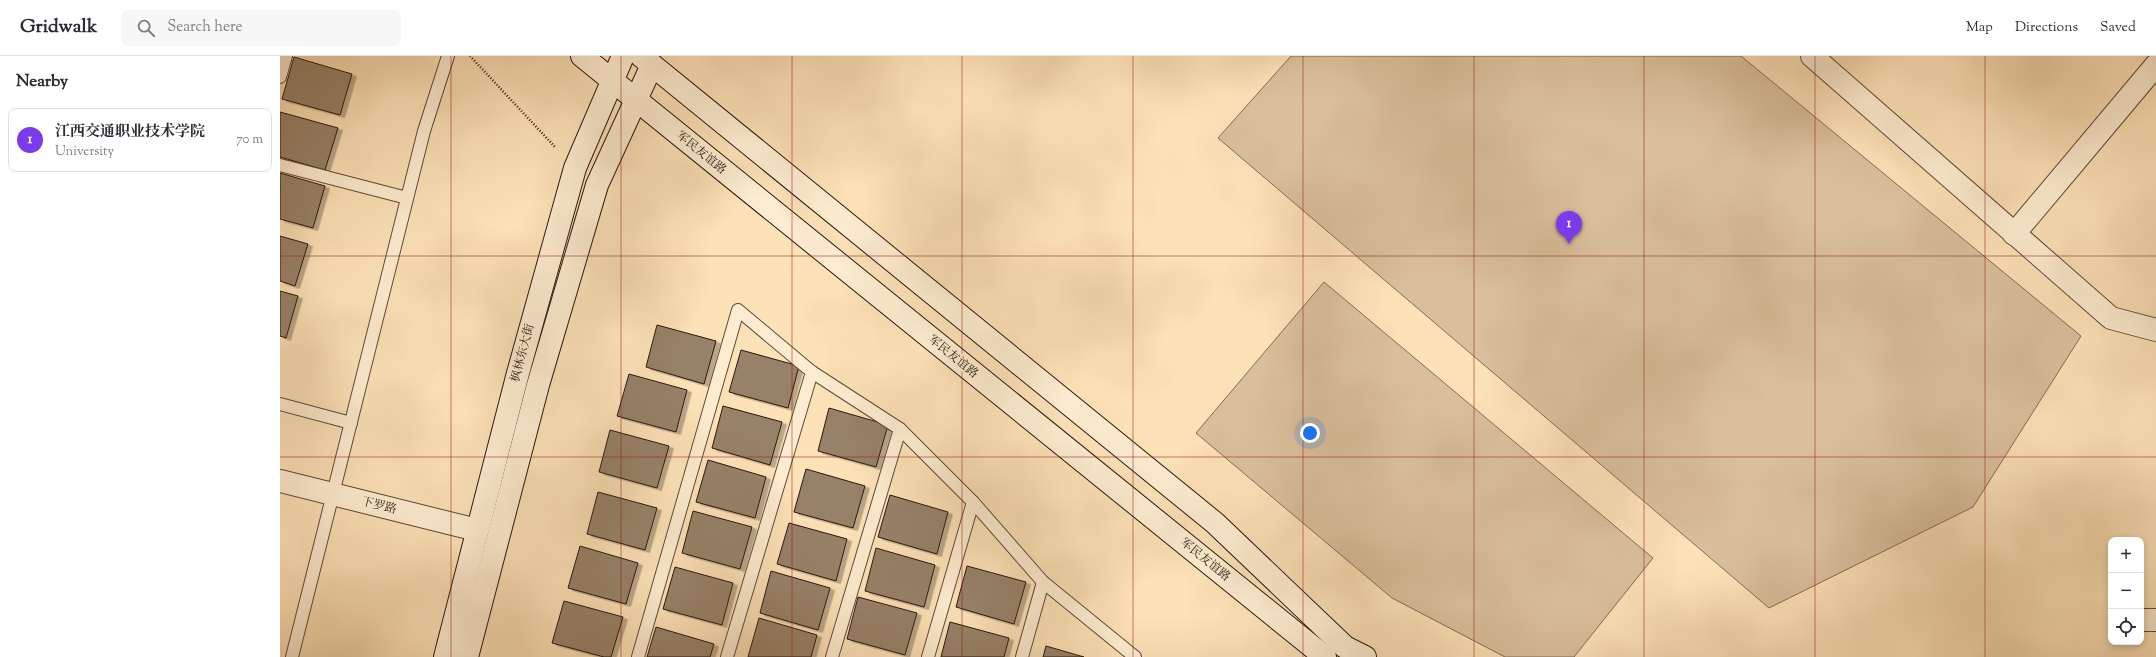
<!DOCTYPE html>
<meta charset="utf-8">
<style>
:root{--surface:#fff;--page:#f7f7f7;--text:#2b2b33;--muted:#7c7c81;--line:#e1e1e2;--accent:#7c3aed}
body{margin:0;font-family:"Sorts Mill Goudy","Noto Serif SC",serif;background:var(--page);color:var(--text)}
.controls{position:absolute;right:12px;bottom:12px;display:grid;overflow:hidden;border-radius:8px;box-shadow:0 2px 6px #0003}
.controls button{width:36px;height:36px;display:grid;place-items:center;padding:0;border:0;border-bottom:1px solid var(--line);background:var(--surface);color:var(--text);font:20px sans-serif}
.you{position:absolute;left:1030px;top:377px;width:14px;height:14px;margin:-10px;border:3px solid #fff;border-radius:50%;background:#1a73e8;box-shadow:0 0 0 6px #1a73e833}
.badge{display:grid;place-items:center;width:26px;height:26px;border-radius:50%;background:var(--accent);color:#fff;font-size:13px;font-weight:700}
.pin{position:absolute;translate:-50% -33px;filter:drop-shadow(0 1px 2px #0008)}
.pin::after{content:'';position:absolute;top:21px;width:14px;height:12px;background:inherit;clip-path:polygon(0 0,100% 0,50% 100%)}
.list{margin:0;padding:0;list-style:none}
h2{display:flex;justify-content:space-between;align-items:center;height:52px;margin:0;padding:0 16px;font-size:17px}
h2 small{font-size:13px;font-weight:400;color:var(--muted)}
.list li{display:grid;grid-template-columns:26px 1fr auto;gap:12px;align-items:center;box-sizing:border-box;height:64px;margin:0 8px 8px;padding:0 8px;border:1px solid var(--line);border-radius:8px}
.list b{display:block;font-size:15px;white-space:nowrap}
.list p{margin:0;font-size:13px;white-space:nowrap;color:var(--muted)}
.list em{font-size:13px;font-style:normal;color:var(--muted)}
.icon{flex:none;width:22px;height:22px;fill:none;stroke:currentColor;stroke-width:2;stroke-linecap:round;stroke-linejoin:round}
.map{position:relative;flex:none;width:1876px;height:601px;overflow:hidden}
header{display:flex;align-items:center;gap:24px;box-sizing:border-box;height:56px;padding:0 20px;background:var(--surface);border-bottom:1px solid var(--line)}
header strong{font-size:19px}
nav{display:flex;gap:22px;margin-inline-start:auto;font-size:14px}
.search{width:280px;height:36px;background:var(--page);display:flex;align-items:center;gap:10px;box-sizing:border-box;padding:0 14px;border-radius:8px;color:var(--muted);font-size:15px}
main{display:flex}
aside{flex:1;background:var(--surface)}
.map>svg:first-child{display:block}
.green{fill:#d9bf9b;stroke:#806c56}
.building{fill:#978167;stroke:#281810;filter:url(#shadow)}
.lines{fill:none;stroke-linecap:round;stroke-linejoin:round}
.lane-casing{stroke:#5d4a3a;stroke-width:14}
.street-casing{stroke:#5d4a3a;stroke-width:24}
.secondary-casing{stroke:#281810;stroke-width:24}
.path{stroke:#281810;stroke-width:2.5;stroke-dasharray:1 2;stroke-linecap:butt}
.lane{stroke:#feecd0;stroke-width:12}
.street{stroke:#feecd0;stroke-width:22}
.secondary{stroke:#feecd0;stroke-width:22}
.grid{fill:none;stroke:#8f2418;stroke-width:1;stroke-opacity:0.55}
.labels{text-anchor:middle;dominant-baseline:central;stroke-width:4;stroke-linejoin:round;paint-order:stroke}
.street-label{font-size:12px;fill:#281810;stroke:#feecd0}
</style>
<header>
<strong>Gridwalk</strong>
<div class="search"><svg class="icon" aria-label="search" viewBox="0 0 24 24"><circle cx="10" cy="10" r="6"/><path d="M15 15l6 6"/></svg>Search here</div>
<nav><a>Map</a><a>Directions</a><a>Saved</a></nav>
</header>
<main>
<aside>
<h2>Nearby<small></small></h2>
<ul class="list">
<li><span class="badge">1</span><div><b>江西交通职业技术学院</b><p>University</p></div><em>70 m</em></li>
</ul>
</aside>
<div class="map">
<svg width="1876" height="601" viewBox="0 0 1876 601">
<defs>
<filter id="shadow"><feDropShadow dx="4.5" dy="2.5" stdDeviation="0" flood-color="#0004"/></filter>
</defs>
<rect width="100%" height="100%" fill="#fde1b7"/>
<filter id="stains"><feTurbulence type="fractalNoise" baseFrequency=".005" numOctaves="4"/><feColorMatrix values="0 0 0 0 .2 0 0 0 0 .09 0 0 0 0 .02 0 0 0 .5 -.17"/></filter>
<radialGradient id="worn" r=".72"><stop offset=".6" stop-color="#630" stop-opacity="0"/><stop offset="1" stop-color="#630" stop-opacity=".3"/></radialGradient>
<g class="green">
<polygon points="1011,0 1461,0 1801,280 1693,451 1489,552 938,82"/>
<polygon points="1044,226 1373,502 1294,601 1225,601 1112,542 916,377"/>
</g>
<g class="building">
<polygon points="14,1 72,18 60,59 2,43"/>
<polygon points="0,56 58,72 45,114 0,101"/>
<polygon points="0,117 45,130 33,172 0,163"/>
<polygon points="0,180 28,188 15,230 0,225"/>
<polygon points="0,235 18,240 6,282 0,280"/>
<polygon points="377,269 436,285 424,328 366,311"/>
<polygon points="461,294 519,310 508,352 449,336"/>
<polygon points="349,318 407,334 396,376 337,360"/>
<polygon points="443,350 502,366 490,409 432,392"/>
<polygon points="549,352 608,369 596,411 538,395"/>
<polygon points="330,374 389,390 377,432 319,416"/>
<polygon points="428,404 486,421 475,462 416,446"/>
<polygon points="526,413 585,430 573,472 514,456"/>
<polygon points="318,436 377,452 365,494 307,478"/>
<polygon points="610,439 668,456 657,498 598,481"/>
<polygon points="413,455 472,471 460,513 402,497"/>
<polygon points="509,467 567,483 556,525 497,508"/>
<polygon points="300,490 358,507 346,548 288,532"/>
<polygon points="596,492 655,509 644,551 585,535"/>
<polygon points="687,510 746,526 734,568 676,551"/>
<polygon points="395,511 453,527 442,569 383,553"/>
<polygon points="491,515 550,532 538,574 480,557"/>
<polygon points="578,541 637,557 625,599 567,583"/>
<polygon points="284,545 343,561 331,601 324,601 272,587"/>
<polygon points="479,562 537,579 531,601 468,601"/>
<polygon points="670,566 729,582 724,601 661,601"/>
<polygon points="376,571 434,588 430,601 367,601"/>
<polygon points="766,590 804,601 763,601"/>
</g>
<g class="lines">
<g class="lane-casing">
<g id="lane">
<polyline points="0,21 6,0"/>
<polyline points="0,109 127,142"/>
<polyline points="0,348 71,367"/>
<polyline points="12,601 144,75 168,0"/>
<polyline points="358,601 458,254 532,316 620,373 693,446 763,526 855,601"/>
<polyline points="447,601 532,316"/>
<polyline points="552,601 620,373"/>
<polyline points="648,601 693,446"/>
<polyline points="742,601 763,526"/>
</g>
</g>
<g class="street-casing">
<g id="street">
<polyline points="1532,0 1831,262 1876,274"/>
<polyline points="1734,178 1876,9"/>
<polyline points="0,425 197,474"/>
<polyline points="1861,564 1876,564"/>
</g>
</g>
<g class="secondary-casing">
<g id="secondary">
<polyline points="302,0 1045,601"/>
<polyline points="361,0 935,467 1065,591 1085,601"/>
<polyline points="165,601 238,317 295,112 343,0"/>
<polyline points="187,601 258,329 317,129 372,9"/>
</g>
</g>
<polyline class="path" points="190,0 276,92"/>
<use href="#lane" class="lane"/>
<use href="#street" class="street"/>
<use href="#secondary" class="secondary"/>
</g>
<path class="grid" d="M 171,0 L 171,601M 341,0 L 341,601M 512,0 L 512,601M 682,0 L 682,601M 853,0 L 853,601M 1023,0 L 1023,601M 1194,0 L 1194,601M 1364,0 L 1364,601M 1535,0 L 1535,601M 1705,0 L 1705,601M 0,200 L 1876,200M 0,401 L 1876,401"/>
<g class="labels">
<g class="street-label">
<text transform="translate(421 97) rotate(39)">军民友谊路</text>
<text transform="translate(243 297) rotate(-75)">枫林东大街</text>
<text transform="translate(673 301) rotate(39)">军民友谊路</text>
<text transform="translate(99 450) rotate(14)">下罗路</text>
<text transform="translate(925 504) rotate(39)">军民友谊路</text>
</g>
</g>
<rect width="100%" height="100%" filter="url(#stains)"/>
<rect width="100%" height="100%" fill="url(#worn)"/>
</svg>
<div class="controls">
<button>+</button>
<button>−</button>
<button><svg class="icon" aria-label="locate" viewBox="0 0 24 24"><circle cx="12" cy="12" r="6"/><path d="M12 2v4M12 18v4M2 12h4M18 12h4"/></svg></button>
</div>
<div class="you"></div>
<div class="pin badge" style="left:1289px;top:188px">1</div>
</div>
</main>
